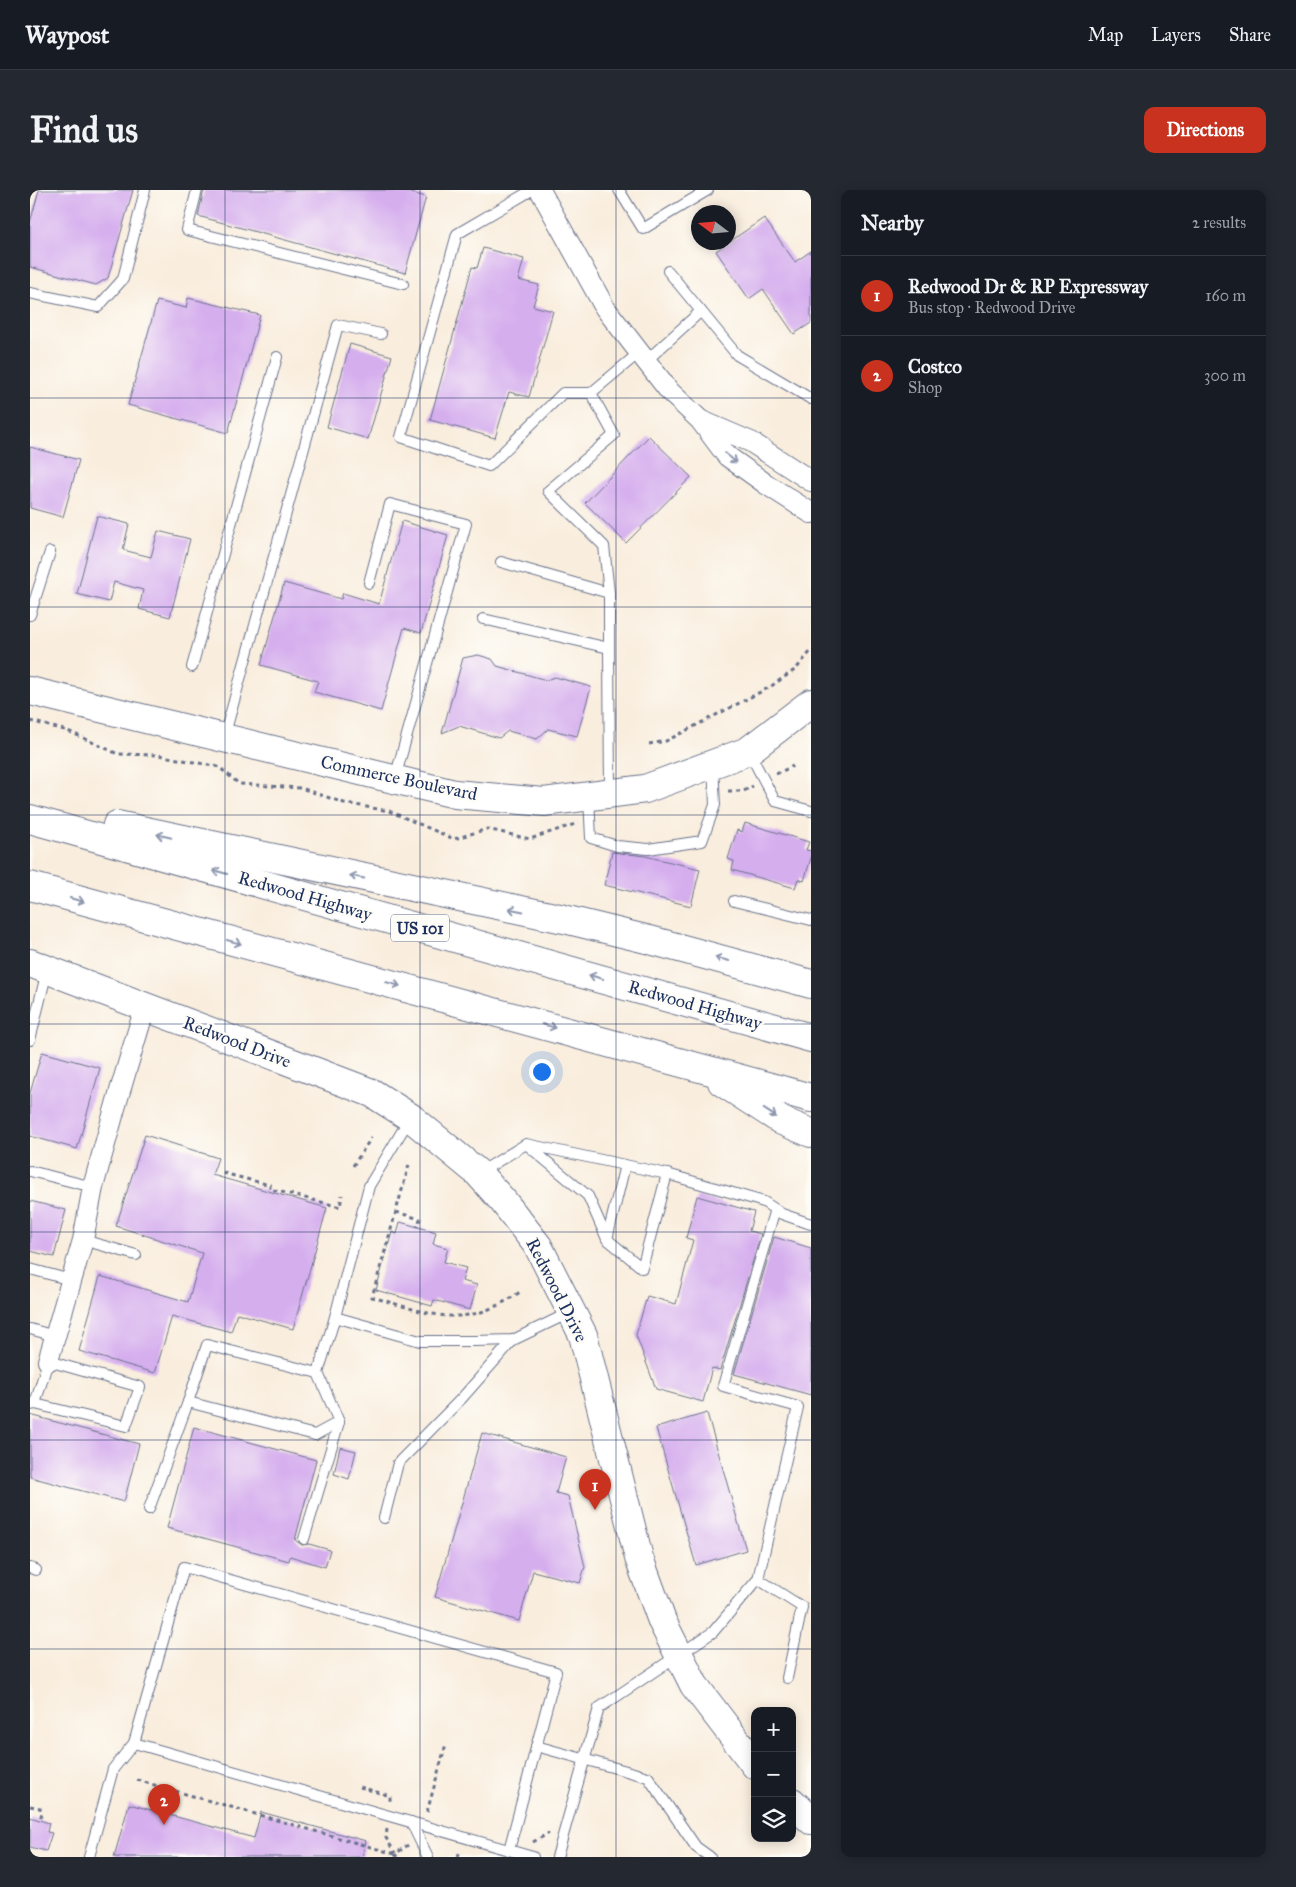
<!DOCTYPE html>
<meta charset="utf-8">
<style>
:root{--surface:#171b24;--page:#242831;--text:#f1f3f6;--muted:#9ea1a6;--line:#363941;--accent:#c8321e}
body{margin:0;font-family:"IM FELL Great Primer",serif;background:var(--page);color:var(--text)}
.controls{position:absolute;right:15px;bottom:15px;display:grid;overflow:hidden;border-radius:10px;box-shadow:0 2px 12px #0003}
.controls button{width:45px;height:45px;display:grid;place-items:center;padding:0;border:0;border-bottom:1px solid var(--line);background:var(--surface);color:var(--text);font:25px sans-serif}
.compass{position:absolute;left:661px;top:15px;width:45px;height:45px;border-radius:50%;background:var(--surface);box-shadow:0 2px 12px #0003;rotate:286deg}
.you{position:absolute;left:511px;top:881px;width:18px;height:18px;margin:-12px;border:4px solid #fff;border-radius:50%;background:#1a73e8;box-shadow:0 0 0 8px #1a73e833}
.badge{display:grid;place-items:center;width:32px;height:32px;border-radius:50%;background:var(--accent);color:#fff;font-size:16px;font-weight:700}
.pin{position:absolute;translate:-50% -41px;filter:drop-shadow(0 1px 2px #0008)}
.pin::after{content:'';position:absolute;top:26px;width:18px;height:15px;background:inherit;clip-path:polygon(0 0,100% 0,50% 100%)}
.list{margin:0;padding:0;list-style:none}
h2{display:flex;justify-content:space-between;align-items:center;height:65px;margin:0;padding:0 20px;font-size:21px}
h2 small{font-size:16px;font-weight:400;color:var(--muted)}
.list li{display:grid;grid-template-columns:32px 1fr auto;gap:15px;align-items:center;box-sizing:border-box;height:80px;padding:0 20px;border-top:1px solid var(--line)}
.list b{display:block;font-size:19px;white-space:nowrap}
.list p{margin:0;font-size:16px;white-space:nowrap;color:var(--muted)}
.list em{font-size:16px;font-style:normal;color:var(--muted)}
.icon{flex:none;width:28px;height:28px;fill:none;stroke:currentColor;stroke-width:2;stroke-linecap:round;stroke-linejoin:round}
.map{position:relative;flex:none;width:781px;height:1667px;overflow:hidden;border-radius:10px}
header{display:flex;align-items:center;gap:30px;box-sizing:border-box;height:70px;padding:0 25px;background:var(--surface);border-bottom:1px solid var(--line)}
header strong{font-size:24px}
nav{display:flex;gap:28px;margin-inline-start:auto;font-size:18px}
.intro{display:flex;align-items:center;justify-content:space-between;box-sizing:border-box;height:120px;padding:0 30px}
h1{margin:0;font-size:35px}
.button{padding:12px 22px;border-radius:10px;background:var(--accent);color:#fff;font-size:18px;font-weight:700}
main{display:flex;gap:30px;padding:0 30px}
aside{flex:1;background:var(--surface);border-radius:10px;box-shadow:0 2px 12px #0003}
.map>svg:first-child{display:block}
.building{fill:#d5aeee}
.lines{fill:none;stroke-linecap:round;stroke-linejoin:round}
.lane-casing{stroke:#69728a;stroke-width:12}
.street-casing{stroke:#69728a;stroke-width:22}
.secondary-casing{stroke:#69728a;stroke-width:30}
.primary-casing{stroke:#69728a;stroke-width:30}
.highway-casing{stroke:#69728a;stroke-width:30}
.path{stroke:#69728a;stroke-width:3;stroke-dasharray:4 4;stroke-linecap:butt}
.lane{stroke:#fff;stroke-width:10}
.street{stroke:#fff;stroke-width:20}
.secondary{stroke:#fff;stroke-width:28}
.primary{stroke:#fff;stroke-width:28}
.highway{stroke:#fff;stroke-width:28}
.oneway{stroke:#8d97ae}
.grid{fill:none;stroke:#1b2f5e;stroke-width:1;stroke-opacity:0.55}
.labels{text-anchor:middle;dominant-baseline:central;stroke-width:5;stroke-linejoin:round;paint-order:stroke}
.shield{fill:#fdfcf7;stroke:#5f6c8c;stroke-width:1}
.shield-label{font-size:16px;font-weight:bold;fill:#1b2f5e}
.street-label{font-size:18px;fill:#1b2f5e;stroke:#fdfcf7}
</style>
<header>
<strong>Waypost</strong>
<nav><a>Map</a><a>Layers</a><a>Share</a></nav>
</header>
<div class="intro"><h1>Find us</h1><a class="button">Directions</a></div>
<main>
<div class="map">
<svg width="781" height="1667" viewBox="0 0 781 1667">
<rect width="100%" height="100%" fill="#fdfcf7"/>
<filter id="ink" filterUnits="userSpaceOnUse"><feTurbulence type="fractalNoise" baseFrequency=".02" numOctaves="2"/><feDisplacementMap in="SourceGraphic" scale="10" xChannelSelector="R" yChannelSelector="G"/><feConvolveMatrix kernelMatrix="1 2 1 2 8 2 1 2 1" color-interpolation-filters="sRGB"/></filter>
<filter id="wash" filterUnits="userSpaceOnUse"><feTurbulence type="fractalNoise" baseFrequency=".0096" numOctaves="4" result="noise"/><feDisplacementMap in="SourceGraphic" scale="20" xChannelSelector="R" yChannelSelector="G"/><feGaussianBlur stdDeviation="1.12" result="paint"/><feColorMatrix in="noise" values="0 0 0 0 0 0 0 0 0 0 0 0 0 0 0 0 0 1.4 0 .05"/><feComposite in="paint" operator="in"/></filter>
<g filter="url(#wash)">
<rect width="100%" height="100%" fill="#f9eddd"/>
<g id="blocks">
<g class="building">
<polygon points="9,0 103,0 78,88 66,95 0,77 0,33"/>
<polygon points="174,0 372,0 396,7 375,83 168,26"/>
<polygon points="734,28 765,72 781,61 781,133 764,144 733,99 719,109 686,61"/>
<polygon points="453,58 494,69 488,90 509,95 503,116 523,121 499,207 479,202 465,248 400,230 442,77 447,78"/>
<polygon points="158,108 230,125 198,243 98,215 127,111 156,118"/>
<polygon points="320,154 362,166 338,249 297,237"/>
<polygon points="619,246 661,287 596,353 555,313"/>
<polygon points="0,257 49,270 33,327 0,318"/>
<polygon points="67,326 99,334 93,360 121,367 128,341 160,349 140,427 109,419 113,400 84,392 79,412 47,404"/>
<polygon points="372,331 418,345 391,443 374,438 351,521 284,502 288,491 231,475 254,393 311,409 313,403 349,414"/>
<polygon points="448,465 462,469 467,476 516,490 525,487 561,497 547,546 518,539 507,549 478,541 469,548 429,536 412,543 433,468"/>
<polygon points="715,633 779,652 776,660 781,661 781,668 774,691 768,689 765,698 702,680 704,671 698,669 707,640 712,642"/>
<polygon points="582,662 615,666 670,679 661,716 574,695"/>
<polygon points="12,862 70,878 47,959 0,946 0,903"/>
<polygon points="115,945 188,968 182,985 297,1018 263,1139 207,1123 201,1142 142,1126 125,1183 49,1161 70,1086 158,1112 172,1063 86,1036"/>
<polygon points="667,1006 724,1022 719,1041 731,1044 690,1180 682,1178 673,1212 626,1199 606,1145 617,1106 646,1114 663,1050 656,1048"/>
<polygon points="0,1011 36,1020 24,1067 0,1061"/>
<polygon points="370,1032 406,1042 403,1054 418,1058 414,1072 436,1078 432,1091 447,1095 440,1120 404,1110 402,1116 346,1100 362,1042 367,1044"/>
<polygon points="744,1047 781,1058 781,1205 704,1184"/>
<polygon points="677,1223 716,1360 666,1375 626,1238"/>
<polygon points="0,1225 109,1254 94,1312 0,1287"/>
<polygon points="164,1237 286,1270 265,1350 272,1355 279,1354 300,1360 295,1377 260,1366 259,1371 137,1338"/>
<polygon points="452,1243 536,1267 526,1303 538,1306 555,1377 550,1393 503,1381 489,1431 405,1407"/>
<polygon points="310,1257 326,1261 319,1289 304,1284"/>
<polygon points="99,1614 224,1648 231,1622 336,1651 332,1667 84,1667"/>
<polygon points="0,1627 19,1633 17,1642 22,1643 16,1661 0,1657"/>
</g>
</g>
</g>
<g filter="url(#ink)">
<use href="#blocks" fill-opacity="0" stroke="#69728a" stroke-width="1"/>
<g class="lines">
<g class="lane-casing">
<g id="lane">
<polyline points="167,0 157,40 373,94"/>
<polyline points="502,0 427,44 371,247 459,276 533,203 561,203"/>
<polyline points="589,0 613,39 678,0"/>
<polyline points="638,81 707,165 781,209"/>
<polyline points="0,103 68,117 93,89 115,0"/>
<polyline points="616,171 671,121"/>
<polyline points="471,372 579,403 579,458"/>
<polyline points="339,393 360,314 436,334 365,588"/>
<polyline points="579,403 574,356 518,301 584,245 561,203 610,162"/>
<polyline points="0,425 20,362"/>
<polyline points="453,429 579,458 580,603"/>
<polyline points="162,477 247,167"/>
<polyline points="194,547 308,135 351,144"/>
<polyline points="719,562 745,611 781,621"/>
<polyline points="559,608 561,648 587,656 618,659 672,651 685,615 683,575"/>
<polyline points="704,711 781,730"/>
<polyline points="0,850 17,781"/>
<polyline points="380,928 339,996 305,1127 390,1151 445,1151 483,1150 541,1122"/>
<polyline points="0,981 63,997"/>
<polyline points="449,983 496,954 637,984 612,1078 577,1049 558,1006 496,954"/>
<polyline points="637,984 734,1012 752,1024 781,1034"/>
<polyline points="577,1049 595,975"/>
<polyline points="53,1050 106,1065"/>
<polyline points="0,1079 41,1090"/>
<polyline points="0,1139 25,1146"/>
<polyline points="288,1183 309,1232 285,1245 158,1212 177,1155 288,1183 305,1127"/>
<polyline points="0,1215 5,1214 96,1236 110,1197 18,1171 5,1214"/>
<polyline points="119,1319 158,1212"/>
<polyline points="354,1328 368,1273 432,1208 483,1150"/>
<polyline points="274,1349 309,1232"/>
<polyline points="0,1378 6,1380"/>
<polyline points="728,1389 772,1417 757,1488"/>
<polyline points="104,1553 154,1377 526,1482 479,1660"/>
<polyline points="506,1556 618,1587 666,1657 680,1667"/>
<polyline points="381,1632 398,1667"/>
<polyline points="59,1667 83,1579 104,1553 503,1667"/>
<polyline points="527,1667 569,1518 683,1442 728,1389 768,1217 693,1196 745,1019"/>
</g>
</g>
<g class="street-casing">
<g id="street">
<polyline points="510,0 575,118 640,202 670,230 697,266 736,294 781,323"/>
<polyline points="672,231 721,252 781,291"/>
<polyline points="18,1171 53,1050 63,997 87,911 115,817"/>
</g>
</g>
<g class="secondary-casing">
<polyline id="secondary" points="0,501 425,604 514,612 615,599 718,561 781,513"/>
</g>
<g class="primary-casing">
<g id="primary">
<polyline points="0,773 342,903 380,927 448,983 473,1011 508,1056 553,1145 609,1368 632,1431 664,1495 725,1575"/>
<polyline points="762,1612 781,1630"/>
</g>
</g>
<g class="highway-casing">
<g id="highway">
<polyline points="0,629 781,848"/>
<polyline points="87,635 534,729 620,750 781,794"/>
<polyline points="0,696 781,908"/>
<polyline points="692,892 752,931 781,943"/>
</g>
</g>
<g class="path">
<polyline points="0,531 38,541 88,564 128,565 189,577 209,594 271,598 314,613 359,621 424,649 457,639 500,649 548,633"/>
<polyline points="619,554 636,551 740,497 766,479 781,461"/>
<polyline points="746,584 763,576"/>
<polyline points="698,601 714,601 723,596"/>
<path d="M 379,975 L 342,1107 C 403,1124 432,1142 490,1102"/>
<polyline points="323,976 341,948"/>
<polyline points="193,983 240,995 240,999 310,1017 312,1005"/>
<polyline points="366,1022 390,1029 387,1037"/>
<polyline points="107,1590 365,1664"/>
<polyline points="330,1597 360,1606 360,1613"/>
<polyline points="0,1616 10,1618 12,1622 10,1630"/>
<polyline points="397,1622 416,1554"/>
<polyline points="357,1639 356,1648 365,1663"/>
<polyline points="503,1652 519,1643"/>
<polyline points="367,1667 365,1664 378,1655"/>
<polyline points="428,1667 430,1660"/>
</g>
<use href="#lane" class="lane"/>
<use href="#street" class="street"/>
<use href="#secondary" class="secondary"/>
<use href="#primary" class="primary"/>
<use href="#highway" class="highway"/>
</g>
<defs><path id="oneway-shaft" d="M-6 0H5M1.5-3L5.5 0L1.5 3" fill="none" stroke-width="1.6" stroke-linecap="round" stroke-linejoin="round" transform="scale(1.25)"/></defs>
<g class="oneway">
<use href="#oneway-shaft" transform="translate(701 268) rotate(40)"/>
<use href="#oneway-shaft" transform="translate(134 646) rotate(-167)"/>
<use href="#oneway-shaft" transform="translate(190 682) rotate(-164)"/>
<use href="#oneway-shaft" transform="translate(327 687) rotate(-168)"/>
<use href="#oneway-shaft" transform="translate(47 710) rotate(16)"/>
<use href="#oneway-shaft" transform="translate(486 720) rotate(-169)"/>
<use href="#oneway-shaft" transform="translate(204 752) rotate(15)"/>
<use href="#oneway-shaft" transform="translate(692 769) rotate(-165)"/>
<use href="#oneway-shaft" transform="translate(566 787) rotate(-164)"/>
<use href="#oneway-shaft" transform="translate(363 794) rotate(15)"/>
<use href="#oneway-shaft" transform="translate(519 836) rotate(15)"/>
<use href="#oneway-shaft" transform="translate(740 923) rotate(33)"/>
</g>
</g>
<path class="grid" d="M 195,0 L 195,1667M 390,0 L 390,1667M 586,0 L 586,1667M 0,208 L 781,208M 0,417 L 781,417M 0,625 L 781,625M 0,834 L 781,834M 0,1042 L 781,1042M 0,1250 L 781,1250M 0,1459 L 781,1459"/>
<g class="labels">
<rect class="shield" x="361" y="724.5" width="58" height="27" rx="4"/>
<g class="shield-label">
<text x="390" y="738">US 101</text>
</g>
<g class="street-label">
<text transform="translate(369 588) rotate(12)">Commerce Boulevard</text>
<text transform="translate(275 706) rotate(16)">Redwood Highway</text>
<text transform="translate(665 815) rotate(16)">Redwood Highway</text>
<text transform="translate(207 852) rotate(21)">Redwood Drive</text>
<text transform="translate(527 1100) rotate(63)">Redwood Drive</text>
</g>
</g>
</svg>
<div class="controls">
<button>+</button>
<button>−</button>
<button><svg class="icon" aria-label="layers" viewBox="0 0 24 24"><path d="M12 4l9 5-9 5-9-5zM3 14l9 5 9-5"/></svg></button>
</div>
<svg class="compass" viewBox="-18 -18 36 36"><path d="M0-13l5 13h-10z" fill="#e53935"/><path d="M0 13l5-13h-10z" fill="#9ea1a6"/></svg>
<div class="you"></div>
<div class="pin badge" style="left:565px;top:1320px">1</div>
<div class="pin badge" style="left:134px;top:1635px">2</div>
</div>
<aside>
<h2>Nearby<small>2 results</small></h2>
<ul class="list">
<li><span class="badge">1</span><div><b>Redwood Dr &amp; RP Expressway</b><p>Bus stop · Redwood Drive</p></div><em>160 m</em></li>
<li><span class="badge">2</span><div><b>Costco</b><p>Shop</p></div><em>300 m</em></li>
</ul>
</aside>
</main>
